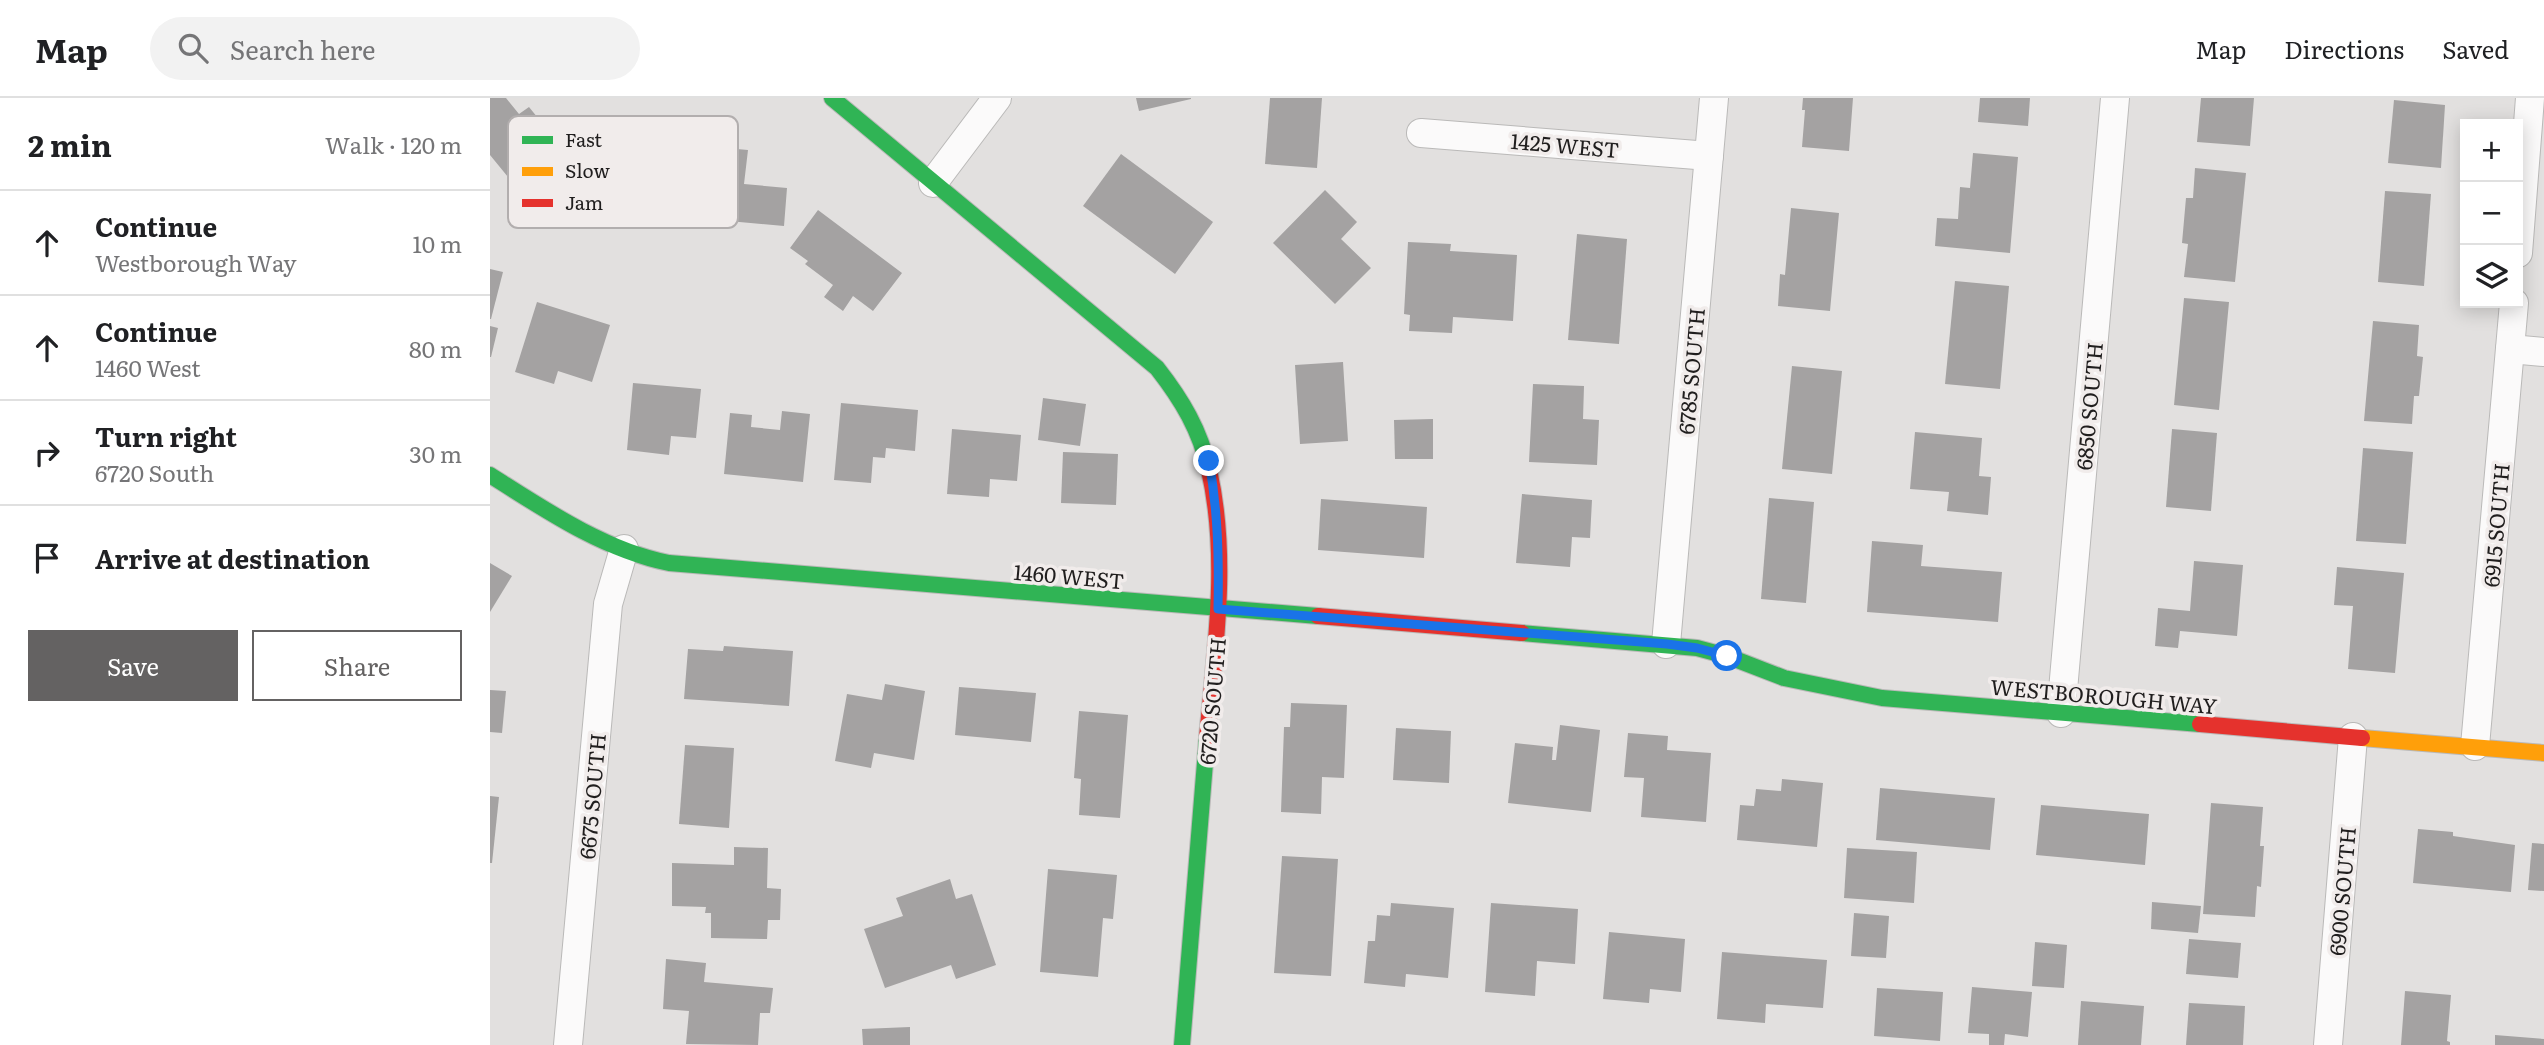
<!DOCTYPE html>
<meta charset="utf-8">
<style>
:root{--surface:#fff;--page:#f2f2f2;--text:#202124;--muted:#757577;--line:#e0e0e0;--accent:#646262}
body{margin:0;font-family:Literata,serif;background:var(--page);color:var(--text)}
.controls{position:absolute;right:21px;top:21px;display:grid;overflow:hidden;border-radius:0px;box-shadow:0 4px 18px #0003}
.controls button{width:63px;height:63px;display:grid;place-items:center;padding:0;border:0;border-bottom:2px solid var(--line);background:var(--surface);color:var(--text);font:35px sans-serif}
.stop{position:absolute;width:21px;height:21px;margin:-16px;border:5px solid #1a73e8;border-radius:50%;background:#fff}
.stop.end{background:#1a73e8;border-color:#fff;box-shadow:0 2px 7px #0008}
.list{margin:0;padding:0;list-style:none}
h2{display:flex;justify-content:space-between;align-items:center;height:91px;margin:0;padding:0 28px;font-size:30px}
h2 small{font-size:23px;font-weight:400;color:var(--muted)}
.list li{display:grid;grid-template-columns:46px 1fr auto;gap:21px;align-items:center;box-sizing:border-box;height:105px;padding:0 28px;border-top:2px solid var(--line)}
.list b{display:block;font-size:26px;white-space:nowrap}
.list p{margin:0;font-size:23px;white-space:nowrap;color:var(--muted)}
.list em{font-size:23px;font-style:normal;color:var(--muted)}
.actions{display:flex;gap:14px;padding:21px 28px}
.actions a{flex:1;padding:16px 0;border:2px solid var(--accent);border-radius:0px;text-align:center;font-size:24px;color:var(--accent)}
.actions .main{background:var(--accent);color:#fff}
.icon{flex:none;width:38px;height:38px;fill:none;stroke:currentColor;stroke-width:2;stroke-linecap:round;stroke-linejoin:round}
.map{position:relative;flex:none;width:2054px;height:947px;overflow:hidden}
header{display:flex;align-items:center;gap:42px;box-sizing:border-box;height:98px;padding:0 35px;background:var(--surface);border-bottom:2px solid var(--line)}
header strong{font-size:33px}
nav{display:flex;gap:38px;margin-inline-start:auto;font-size:24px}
.search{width:490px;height:63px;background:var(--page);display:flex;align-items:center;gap:18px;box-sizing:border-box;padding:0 24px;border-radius:38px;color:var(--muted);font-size:26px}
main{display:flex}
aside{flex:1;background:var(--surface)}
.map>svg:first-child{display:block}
.building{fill:#a4a2a2}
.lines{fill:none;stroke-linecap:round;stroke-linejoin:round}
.street-casing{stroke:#bab9b8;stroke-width:30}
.fast-casing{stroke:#bab9b8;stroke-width:18}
.slow-casing{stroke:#bab9b8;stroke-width:18}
.jam-casing{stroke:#bab9b8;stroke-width:18}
.street{stroke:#fbfafa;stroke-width:28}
.fast{stroke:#30b455;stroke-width:16}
.slow{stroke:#ff9f0a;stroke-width:16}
.jam{stroke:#e5322d;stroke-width:16}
.route{stroke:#1a73e8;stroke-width:9}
.labels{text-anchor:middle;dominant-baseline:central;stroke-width:7;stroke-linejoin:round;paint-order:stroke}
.street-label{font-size:21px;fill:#201e1e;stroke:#f1eceb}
.key{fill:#f1eceb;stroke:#b2aeae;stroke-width:2}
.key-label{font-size:19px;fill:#201e1e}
</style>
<header>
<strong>Map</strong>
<div class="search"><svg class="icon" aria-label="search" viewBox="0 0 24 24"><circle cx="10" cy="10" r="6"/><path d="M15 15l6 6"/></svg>Search here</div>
<nav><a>Map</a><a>Directions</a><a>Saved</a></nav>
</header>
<main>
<aside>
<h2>2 min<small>Walk · 120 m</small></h2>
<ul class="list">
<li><svg class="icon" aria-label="ahead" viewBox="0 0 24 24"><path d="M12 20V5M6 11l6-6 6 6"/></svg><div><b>Continue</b><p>Westborough Way</p></div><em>10 m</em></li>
<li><svg class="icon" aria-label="ahead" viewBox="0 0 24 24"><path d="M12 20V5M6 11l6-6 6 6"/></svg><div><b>Continue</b><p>1460 West</p></div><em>80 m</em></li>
<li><svg class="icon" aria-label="right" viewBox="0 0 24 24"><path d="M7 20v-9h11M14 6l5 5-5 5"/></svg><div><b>Turn right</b><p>6720 South</p></div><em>30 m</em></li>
<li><svg class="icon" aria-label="arrive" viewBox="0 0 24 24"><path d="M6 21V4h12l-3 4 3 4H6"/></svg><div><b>Arrive at destination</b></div></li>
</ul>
<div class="actions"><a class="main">Save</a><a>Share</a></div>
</aside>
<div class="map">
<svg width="2054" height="947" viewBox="0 0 2054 947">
<rect width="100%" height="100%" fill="#e2e0df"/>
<g class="building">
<polygon points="0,0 16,0 29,16 39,9 65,41 18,79 0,57"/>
<polygon points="646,0 701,0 701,1 649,13"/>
<polygon points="780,0 832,0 827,70 775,66"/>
<polygon points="1313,0 1363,0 1359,53 1312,49 1315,12 1312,12"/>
<polygon points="1490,0 1540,0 1538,28 1488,24"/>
<polygon points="1711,0 1764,0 1760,48 1707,44"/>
<polygon points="1904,2 1955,7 1951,70 1898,65"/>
<polygon points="202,47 258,52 254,86 297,90 294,128 195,119"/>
<polygon points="1483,55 1528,59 1520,155 1445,148 1447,120 1468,121 1470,89 1480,90"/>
<polygon points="631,56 723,124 685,176 593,108"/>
<polygon points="1705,70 1756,75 1745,184 1694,179 1698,146 1692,145 1696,100 1703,100"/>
<polygon points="835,92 867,124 851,141 881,170 845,206 783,145"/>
<polygon points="1895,93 1941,96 1934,188 1888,184"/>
<polygon points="1301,110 1349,115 1340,213 1288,208 1290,176 1295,177"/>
<polygon points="328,112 412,175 383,213 363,198 353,213 334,199 343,187 315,166 318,163 300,150"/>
<polygon points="1087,136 1137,141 1129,246 1078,242"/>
<polygon points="918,144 961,146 960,153 1027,157 1023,223 963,219 962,235 919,233 920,217 914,216"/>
<polygon points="0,171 13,174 1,221 0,221"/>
<polygon points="1465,183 1519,188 1510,291 1455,286"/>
<polygon points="1694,200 1739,204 1729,312 1684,307"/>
<polygon points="47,204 120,227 102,284 68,273 64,286 25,274"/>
<polygon points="1883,223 1929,227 1927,258 1933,259 1929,298 1924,298 1922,326 1874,323"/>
<polygon points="0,228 8,230 1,259 0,259"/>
<polygon points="853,264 858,343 810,346 805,267"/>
<polygon points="1302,268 1352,273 1342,376 1292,371"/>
<polygon points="143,285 211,291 206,340 181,338 179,357 137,352"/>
<polygon points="1043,286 1094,288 1093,321 1109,322 1107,367 1039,364"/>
<polygon points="553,300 596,306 590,348 548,342"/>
<polygon points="351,305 428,312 425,353 396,350 395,360 383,359 381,385 344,382"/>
<polygon points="292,313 320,316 313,384 234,376 240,315 262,317 261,329 290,332"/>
<polygon points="943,321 943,361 905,361 904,322"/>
<polygon points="462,331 531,337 527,383 500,381 499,399 457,396"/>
<polygon points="1682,331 1727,335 1721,413 1676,409"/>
<polygon points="1425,334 1492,340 1489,378 1501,379 1498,417 1457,413 1459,394 1420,391"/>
<polygon points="1873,350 1923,354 1916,446 1866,443"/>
<polygon points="573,354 628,356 626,407 571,405"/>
<polygon points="1032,396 1102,402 1100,440 1082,439 1080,469 1026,465"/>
<polygon points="1279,400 1324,404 1316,505 1271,501"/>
<polygon points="831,401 937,409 934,460 828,452"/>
<polygon points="1382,443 1433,447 1431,468 1512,474 1508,524 1377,514"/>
<polygon points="1704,463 1753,467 1747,538 1690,533 1688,550 1665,548 1668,510 1700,513"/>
<polygon points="0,465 22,478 0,514"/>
<polygon points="1847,469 1914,475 1905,575 1858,571 1863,508 1844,507"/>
<polygon points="234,548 303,553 299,608 194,601 198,551 233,553"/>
<polygon points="395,586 435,593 424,662 384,655 381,670 345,663 357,596 392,602"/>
<polygon points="469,589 546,595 541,644 465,637"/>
<polygon points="0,592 16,593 12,635 0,634"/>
<polygon points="801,605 857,607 854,680 832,679 831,716 791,714 794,629 800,629"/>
<polygon points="589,613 638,617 630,720 589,717 591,681 584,680"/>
<polygon points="1070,627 1110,632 1101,714 1018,705 1025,645 1063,649 1062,662 1066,662"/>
<polygon points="906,630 961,633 959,685 903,682"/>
<polygon points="1138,635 1178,638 1177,652 1221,655 1216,724 1151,719 1154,680 1134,679"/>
<polygon points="195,647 244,650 239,730 189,726"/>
<polygon points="1292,681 1333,685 1327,749 1247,742 1250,707 1264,708 1266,691 1291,693"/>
<polygon points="1390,690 1505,700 1500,752 1386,742"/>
<polygon points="0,698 9,699 2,765 0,765"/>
<polygon points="1721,705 1773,709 1770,748 1774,748 1771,789 1767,788 1765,819 1713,816"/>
<polygon points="1551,707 1659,716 1655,767 1546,757"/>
<polygon points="1928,731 1963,734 1963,738 2025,747 2021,794 1923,785"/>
<polygon points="2042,745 2054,746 2054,793 2038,792"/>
<polygon points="244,749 278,750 277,790 291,791 290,822 278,822 277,841 221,840 221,815 215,815 216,809 182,808 182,765 244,767"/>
<polygon points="1357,750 1427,754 1424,805 1354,800"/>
<polygon points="792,758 848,761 841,878 784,875"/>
<polygon points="558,771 627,777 623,821 613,820 608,879 550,874"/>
<polygon points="460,781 466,801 482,796 506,867 466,881 461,867 395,890 374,831 413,818 406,800"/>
<polygon points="1662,804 1711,808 1708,835 1661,831"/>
<polygon points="901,805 964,810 958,880 916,876 915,889 874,885 878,843 885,843 887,817 900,818"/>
<polygon points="1001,805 1088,811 1085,866 1047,863 1045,898 995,894"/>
<polygon points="1364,815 1399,818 1396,860 1361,858"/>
<polygon points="1119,834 1195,841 1191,894 1160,891 1159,905 1113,901"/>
<polygon points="1699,841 1751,845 1748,880 1696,876"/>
<polygon points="1545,844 1577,847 1574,890 1542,888"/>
<polygon points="1232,854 1337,862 1333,910 1276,906 1275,925 1227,921"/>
<polygon points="176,861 216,865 214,884 283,890 280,915 270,915 268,947 196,946 199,913 173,911"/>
<polygon points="1482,889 1542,894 1538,939 1515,936 1514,947 1499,947 1499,936 1478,935"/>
<polygon points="1387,890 1453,894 1450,943 1384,938"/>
<polygon points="1915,893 1961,897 1957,943 1960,944 1960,947 1911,947"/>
<polygon points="1591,903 1654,908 1651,947 1588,947"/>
<polygon points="1699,905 1755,908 1753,947 1696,947"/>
<polygon points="420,929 420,947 373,947 372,931"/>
<polygon points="2005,937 2054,941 2054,947 2005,947"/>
</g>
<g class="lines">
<g class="street-casing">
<g id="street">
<polyline points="931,35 1219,58"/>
<polyline points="443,85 507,0"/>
<polyline points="2028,155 2040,0"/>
<polyline points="2020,251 2054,254"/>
<polyline points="1176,546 1224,0"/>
<polyline points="1571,615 1625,0"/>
<polyline points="1985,648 2024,205"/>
<polyline points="78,947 118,506 134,451"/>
<polyline points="1838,947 1863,639"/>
</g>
</g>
<g class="fast-casing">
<g id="fast">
<path d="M 342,0 L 667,270 C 692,302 710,332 719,372"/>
<path d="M 0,377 C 55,412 114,452 179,465 L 828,518"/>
<polyline points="1032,535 1207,550 1237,558 1294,580 1392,600 1710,626"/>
<polyline points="692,947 717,640"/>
</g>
</g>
<g class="slow-casing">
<polyline id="slow" points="1872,640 2054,655"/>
</g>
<g class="jam-casing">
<g id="jam">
<polyline points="828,518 1032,535"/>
<polyline points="1710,626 1872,640"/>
<path d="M 717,640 C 725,551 739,459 719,372"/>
</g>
</g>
<use href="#street" class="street"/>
<use href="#fast" class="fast"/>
<use href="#slow" class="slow"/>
<use href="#jam" class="jam"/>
</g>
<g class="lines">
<path class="route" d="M 719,363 C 728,413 729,460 728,511 L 1177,546 L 1207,550 L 1237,558"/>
</g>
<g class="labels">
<g class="street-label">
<text transform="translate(1075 46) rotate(5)">1425 WEST</text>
<text transform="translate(1200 273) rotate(-85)">6785 SOUTH</text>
<text transform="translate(1598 308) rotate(-85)">6850 SOUTH</text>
<text transform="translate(2005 427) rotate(-85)">6915 SOUTH</text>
<text transform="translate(579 477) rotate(5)">1460 WEST</text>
<text transform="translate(1614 597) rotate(5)">WESTBOROUGH WAY</text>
<text transform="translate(721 603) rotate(-85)">6720 SOUTH</text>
<text transform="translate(101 698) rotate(-85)">6675 SOUTH</text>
<text transform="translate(1851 793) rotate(-85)">6900 SOUTH</text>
</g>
</g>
<rect x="18" y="18" width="230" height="112" rx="10" class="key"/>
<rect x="32" y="38" width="31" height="8" fill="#30b455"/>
<rect x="32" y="69" width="31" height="9" fill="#ff9f0a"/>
<rect x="32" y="101" width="31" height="8" fill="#e5322d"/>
<g class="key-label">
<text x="75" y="49">Fast</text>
<text x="75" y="80">Slow</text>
<text x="75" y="112">Jam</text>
</g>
</svg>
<div class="controls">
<button>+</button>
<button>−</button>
<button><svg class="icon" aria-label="layers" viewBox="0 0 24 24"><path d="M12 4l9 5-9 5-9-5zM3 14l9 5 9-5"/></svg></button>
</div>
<div class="stop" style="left:1237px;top:558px"></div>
<div class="stop end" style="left:719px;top:363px"></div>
</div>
</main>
